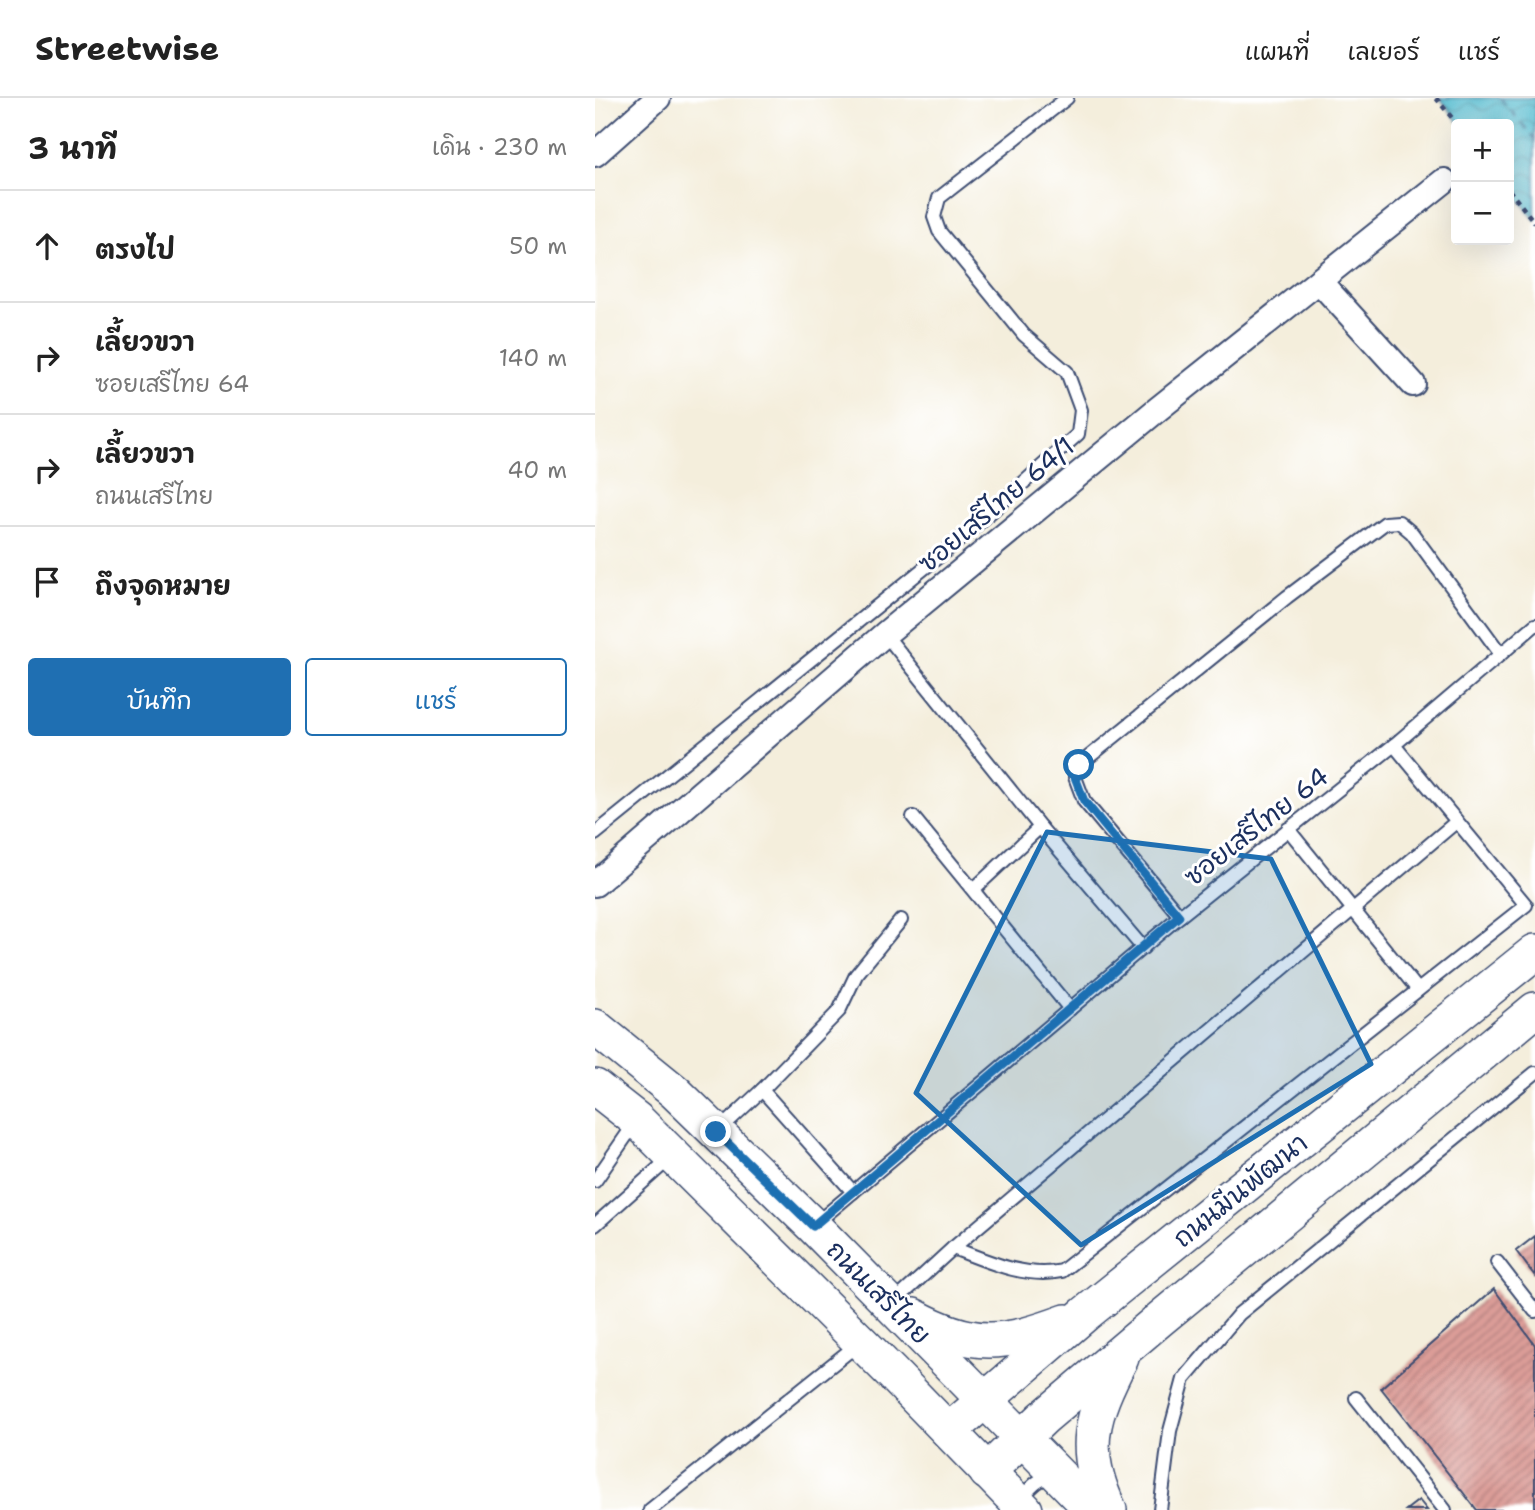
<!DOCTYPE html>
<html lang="th">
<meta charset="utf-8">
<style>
:root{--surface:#fff;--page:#f6f6f6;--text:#222;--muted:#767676;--line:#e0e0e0;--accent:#1f6fb2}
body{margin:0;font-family:"Shantell Sans","Playpen Sans Thai",sans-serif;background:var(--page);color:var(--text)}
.controls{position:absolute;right:21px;top:21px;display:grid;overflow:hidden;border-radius:7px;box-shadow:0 7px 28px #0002}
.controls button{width:63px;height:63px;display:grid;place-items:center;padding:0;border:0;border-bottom:2px solid var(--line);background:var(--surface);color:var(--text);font:35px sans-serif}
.stop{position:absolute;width:21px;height:21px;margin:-16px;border:5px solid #1f6fb2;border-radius:50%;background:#fff}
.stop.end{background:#1f6fb2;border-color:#fff;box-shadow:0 2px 7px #0008}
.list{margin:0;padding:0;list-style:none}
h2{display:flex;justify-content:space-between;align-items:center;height:91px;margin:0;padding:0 28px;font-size:30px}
h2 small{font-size:23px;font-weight:400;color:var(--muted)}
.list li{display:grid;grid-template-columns:46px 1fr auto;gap:21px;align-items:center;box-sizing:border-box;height:112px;padding:0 28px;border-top:2px solid var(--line)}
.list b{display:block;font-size:26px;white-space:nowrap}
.list p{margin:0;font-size:23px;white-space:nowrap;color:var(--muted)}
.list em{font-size:23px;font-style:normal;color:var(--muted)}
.actions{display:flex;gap:14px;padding:21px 28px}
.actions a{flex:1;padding:16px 0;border:2px solid var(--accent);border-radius:7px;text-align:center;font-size:24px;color:var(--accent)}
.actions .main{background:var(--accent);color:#fff}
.icon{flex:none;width:38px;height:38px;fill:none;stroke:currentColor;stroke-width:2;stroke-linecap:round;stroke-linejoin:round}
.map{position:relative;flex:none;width:940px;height:1412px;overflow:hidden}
header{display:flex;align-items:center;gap:42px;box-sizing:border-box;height:98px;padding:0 35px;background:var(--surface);border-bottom:2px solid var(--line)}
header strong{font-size:33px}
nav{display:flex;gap:38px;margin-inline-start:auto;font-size:24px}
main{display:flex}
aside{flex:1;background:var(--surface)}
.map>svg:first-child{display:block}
.water{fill:url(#water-waves);stroke:#367496;stroke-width:2}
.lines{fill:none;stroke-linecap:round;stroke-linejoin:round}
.ferry{stroke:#2e5f85;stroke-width:2;stroke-dasharray:9 7;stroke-linecap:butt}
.building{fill:url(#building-hatch)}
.lane-casing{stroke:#3c4c71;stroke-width:16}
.street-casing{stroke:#3c4c71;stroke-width:28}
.secondary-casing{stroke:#3c4c71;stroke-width:38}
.path{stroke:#3c4c71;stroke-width:4.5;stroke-dasharray:5 5;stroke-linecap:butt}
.lane{stroke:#fff;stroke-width:12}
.street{stroke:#fff;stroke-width:24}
.secondary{stroke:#fff;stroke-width:35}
.route{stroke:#1f6fb2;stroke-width:9}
.marked{fill:#1f6fb2;fill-opacity:0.2;stroke:#1f6fb2;stroke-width:5;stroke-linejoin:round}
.labels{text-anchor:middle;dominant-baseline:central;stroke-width:6;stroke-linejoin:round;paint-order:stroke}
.street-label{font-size:26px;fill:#1b2f5e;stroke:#fff}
</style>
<header>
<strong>Streetwise</strong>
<nav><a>แผนที่</a><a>เลเยอร์</a><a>แชร์</a></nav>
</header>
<main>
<aside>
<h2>3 นาที<small>เดิน · 230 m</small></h2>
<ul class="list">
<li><svg class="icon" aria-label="ahead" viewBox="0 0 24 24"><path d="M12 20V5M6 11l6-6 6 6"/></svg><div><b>ตรงไป</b></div><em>50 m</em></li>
<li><svg class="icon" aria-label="right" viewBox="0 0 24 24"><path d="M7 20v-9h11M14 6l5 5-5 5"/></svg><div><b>เลี้ยวขวา</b><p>ซอยเสรีไทย 64</p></div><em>140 m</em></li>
<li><svg class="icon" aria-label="right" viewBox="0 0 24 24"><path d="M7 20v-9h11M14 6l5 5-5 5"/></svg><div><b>เลี้ยวขวา</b><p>ถนนเสรีไทย</p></div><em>40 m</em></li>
<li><svg class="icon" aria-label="arrive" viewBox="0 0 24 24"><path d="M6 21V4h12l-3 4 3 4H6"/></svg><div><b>ถึงจุดหมาย</b></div></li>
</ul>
<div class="actions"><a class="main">บันทึก</a><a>แชร์</a></div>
</aside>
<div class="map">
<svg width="940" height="1412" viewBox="0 0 940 1412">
<defs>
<pattern id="water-waves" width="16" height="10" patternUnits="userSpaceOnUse" patternTransform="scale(1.75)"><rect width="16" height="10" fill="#50b9cd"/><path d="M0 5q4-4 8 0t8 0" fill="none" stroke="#4297aa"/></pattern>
<pattern id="building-hatch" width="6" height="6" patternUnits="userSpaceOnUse" patternTransform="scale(1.75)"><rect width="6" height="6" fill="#dc9d98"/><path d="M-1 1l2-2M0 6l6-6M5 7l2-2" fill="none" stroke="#b2807f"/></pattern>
</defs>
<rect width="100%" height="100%" fill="#fff"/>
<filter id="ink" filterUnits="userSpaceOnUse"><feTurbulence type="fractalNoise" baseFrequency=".0143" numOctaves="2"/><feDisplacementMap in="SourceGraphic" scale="14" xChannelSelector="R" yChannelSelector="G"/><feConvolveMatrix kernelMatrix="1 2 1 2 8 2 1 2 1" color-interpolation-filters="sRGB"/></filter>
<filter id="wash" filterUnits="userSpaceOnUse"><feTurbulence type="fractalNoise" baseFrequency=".00686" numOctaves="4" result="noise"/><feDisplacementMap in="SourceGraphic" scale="28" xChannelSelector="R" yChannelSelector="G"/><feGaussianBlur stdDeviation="1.57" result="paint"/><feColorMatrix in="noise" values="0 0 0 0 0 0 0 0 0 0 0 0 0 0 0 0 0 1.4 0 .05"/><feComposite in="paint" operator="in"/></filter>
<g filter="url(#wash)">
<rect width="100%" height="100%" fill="#f4eedc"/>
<polygon class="water" points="845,0 940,0 940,122 914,89 914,26 865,26"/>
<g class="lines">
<polyline class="ferry" points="905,0 940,41"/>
</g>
<g id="blocks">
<g class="building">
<polygon points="940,1138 940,1178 921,1153"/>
<polygon points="899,1191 940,1247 940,1412 882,1412 786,1290"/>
<polygon points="824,1402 832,1412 811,1412"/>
</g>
</g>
</g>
<g filter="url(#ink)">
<use href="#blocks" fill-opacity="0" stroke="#3c4c71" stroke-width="2"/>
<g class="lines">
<g class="lane-casing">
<g id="lane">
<polyline points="290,536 445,729 548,850"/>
<polyline points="318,719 475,911"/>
<polyline points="693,731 823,892"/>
<polyline points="0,736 369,438 483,336 486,312 472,274 429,237 344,133 339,119 344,100 472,0"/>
<polyline points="379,791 445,729"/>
<polyline points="585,818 489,703 480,679 484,667 692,499 790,425 804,424 817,435 905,555"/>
<polyline points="167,992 258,1094"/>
<polyline points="122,1034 167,992 244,913 261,877 306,822"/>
<polyline points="0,1083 40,1025"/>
<polyline points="0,1127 75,1060"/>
<polyline points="219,1127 585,818 799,647 940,527"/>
<path d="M 358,1150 C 392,1163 430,1181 467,1173 L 931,807 L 799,647"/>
<polyline points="902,1164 940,1213"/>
<polyline points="297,1206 358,1150 861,724"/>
<polyline points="761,1300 850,1412"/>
<path d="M 424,1403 C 434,1392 443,1378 459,1379"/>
<polyline points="55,1412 263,1246"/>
<polyline points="565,1412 575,1333 589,1281 644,1216 940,975"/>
</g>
</g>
<g class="street-casing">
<g id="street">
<polyline points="0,56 63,0"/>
<polyline points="724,183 818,286"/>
<polyline points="0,786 290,536 563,311 849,83"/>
</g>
</g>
<g class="secondary-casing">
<g id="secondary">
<polyline points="0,929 80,994 218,1128 498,1412"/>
<polyline points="0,989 42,1022 296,1274 430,1412"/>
<path d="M 318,1218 C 378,1251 409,1247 471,1224"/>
<polyline points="354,1333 490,1216 940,854"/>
<polyline points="392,1374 448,1320 565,1221 940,912"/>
<path d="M 514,1412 C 485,1351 496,1318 526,1260"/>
</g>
</g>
<g class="path">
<polyline points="841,0 862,26"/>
<polyline points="914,92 940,125"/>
</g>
<use href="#lane" class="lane"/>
<use href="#street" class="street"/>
<use href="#secondary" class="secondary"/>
</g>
</g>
<g class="lines" filter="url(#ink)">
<polyline class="route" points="121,1034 218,1128 584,818 489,703 480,679 484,667"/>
</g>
<path class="marked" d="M 452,734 L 676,761 L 776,966 L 486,1147 L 321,995 Z"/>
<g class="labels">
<g class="street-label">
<text transform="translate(401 406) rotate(-40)">ซอยเสรีไทย 64/1</text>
<text transform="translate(661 728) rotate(-38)">ซอยเสรีไทย 64</text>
<text transform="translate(645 1092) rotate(-39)">ถนนมีนพัฒนา</text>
<text transform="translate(284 1194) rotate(45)">ถนนเสรีไทย</text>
</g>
</g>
</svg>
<div class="controls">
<button>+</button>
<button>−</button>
</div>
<div class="stop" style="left:484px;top:667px"></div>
<div class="stop end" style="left:121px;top:1034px"></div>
</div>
</main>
